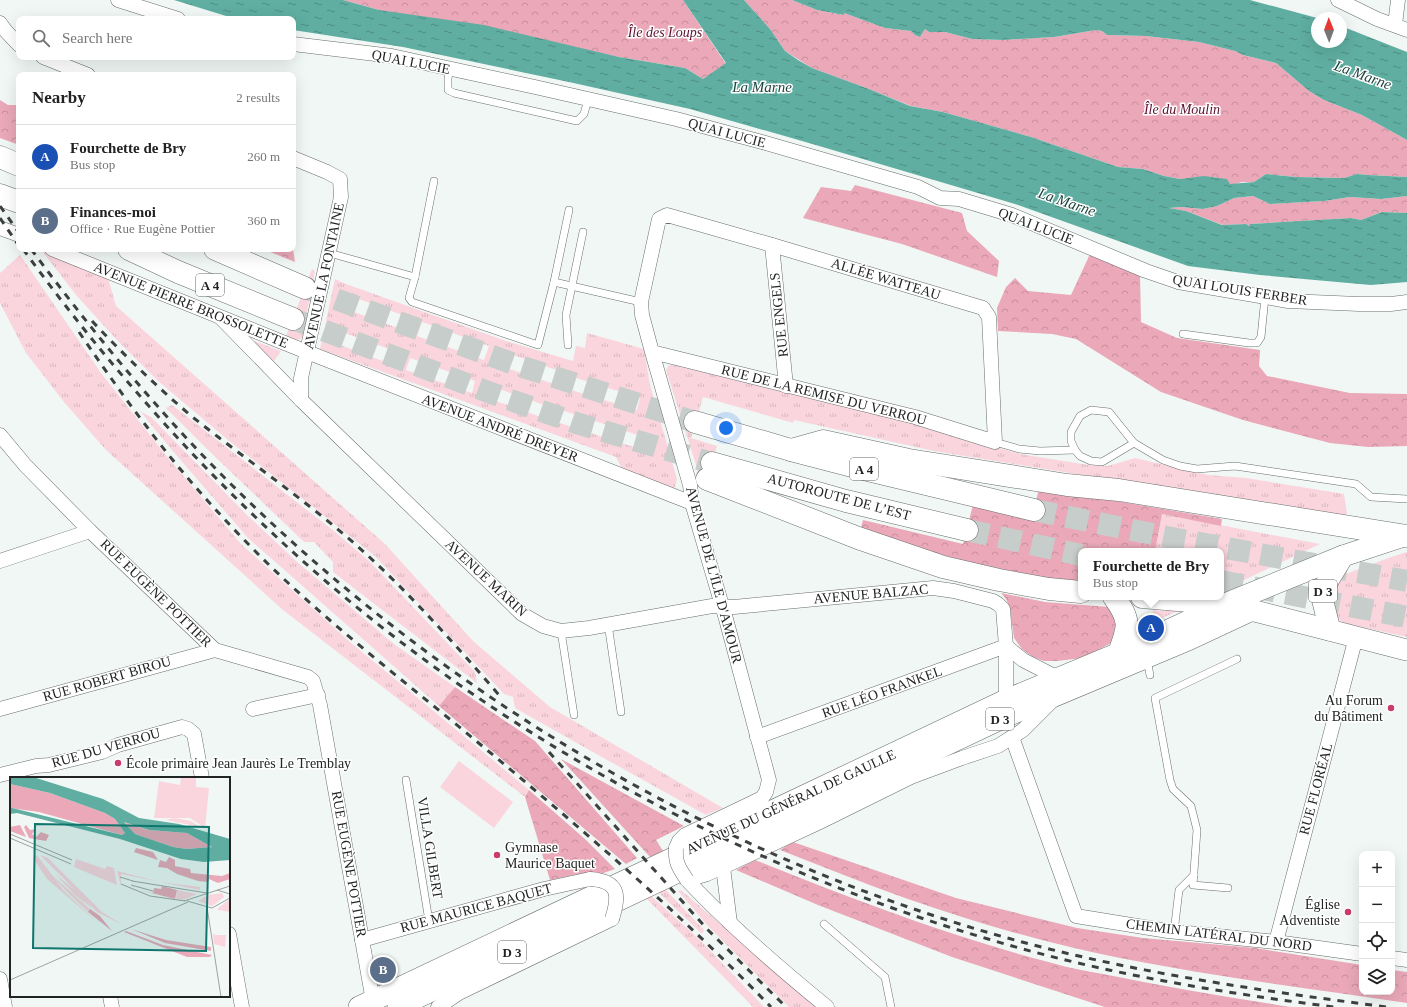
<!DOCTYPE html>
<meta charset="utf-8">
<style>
:root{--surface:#fff;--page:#f6f6f6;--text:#222;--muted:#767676;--line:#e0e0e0;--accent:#db2777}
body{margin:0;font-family:Georgia,serif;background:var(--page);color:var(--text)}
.controls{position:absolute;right:12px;bottom:12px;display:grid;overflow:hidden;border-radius:8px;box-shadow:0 4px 16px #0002}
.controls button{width:36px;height:36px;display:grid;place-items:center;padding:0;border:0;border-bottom:1px solid var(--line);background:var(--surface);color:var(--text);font:20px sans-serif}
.compass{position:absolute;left:1311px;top:12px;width:36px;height:36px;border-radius:50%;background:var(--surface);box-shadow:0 4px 16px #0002;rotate:359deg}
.you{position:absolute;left:726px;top:428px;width:14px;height:14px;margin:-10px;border:3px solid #fff;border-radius:50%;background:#1a73e8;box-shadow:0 0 0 6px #1a73e833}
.badge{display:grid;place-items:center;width:26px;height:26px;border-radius:50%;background:var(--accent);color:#fff;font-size:13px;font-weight:700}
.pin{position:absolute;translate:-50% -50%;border:2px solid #fff;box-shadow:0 1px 4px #0006}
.popup{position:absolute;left:1078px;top:548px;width:146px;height:52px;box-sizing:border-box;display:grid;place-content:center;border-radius:8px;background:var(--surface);filter:drop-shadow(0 1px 3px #0005);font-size:13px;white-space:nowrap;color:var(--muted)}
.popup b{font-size:15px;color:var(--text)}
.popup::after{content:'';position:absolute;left:50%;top:100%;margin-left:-8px;border:8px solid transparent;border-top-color:var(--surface)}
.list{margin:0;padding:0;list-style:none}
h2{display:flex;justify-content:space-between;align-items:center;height:52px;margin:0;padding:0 16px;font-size:17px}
h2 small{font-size:13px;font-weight:400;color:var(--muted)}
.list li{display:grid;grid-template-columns:26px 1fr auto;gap:12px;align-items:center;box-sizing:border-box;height:64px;padding:0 16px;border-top:1px solid var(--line)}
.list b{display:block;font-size:15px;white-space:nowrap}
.list p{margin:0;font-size:13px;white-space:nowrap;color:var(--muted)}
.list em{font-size:13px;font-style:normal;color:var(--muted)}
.icon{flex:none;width:22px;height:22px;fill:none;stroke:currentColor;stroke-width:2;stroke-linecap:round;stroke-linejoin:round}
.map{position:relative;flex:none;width:1407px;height:1007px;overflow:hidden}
.search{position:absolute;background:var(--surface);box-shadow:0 4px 16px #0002;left:16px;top:16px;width:280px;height:44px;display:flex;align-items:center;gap:10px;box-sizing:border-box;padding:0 14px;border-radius:8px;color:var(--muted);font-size:15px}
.panel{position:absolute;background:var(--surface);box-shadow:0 4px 16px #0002;left:16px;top:72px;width:280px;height:180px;border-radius:8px}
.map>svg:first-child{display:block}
.grass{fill:url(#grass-tufts);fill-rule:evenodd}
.forest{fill:url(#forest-crowns)}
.pitch{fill:#fbd5de}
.water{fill:url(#water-ripples)}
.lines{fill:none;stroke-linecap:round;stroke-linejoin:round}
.highway-tunnel{stroke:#c7cdcb;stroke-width:22;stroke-dasharray:22 11;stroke-linecap:butt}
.lane-casing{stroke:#686e6c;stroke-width:8}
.street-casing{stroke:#686e6c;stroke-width:15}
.primary-casing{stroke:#686e6c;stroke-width:22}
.highway-casing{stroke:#686e6c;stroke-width:23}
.lane{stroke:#fff;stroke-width:7}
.street{stroke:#fff;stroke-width:14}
.primary{stroke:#fff;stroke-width:21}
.highway{stroke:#fff;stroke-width:22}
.rail{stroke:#3d4040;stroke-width:3;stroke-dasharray:7 7;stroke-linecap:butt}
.street-bridge-casing{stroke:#686e6c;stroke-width:15;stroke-linecap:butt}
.street-bridge{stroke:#fff;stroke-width:14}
.poi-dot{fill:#c93c6f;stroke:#fff;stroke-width:1.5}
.labels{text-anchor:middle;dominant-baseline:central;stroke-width:3;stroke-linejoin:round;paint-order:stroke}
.shield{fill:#fff;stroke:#646666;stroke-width:1}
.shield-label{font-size:13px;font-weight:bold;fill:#222424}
.park-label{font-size:14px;font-style:italic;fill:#5d102e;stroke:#fff}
.street-label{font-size:14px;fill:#222424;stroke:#fff}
.poi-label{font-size:14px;fill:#222424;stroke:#fff;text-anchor:end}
.water-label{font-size:15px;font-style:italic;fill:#1e443e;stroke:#fff}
.inset-road{fill:none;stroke:#9ea3a1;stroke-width:1}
.view{fill:#0f766e;fill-opacity:0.15;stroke:#0f766e;stroke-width:2}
.inset-edge{fill:none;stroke:#222424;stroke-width:2}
</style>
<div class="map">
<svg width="1407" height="1007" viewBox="0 0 1407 1007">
<defs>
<pattern id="grass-tufts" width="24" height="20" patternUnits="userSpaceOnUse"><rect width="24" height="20" fill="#fbd5de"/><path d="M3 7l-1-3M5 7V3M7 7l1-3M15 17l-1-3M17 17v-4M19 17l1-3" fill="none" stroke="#d7b7be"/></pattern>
<pattern id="forest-crowns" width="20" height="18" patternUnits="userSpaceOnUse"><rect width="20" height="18" fill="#eaa8b8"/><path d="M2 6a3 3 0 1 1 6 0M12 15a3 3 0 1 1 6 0" fill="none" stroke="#c8909e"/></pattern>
<pattern id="water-ripples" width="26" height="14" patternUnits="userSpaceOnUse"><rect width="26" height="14" fill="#5faea1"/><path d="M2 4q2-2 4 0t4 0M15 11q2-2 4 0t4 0" fill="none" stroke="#4e8d83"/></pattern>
</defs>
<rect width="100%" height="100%" fill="#f0f7f5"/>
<g class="grass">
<polygon points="41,250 108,278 116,306 385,544 473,641 550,707 723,808 706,815 575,742 515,708 513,697 504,694 375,556 228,440 157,380 116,339 77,296"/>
<polygon points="20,255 101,373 168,458 241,544 350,642 529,790 525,797 283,610 106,450 64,402 26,353 0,303 0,273"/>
<polygon points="312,269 315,271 302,338 298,340 286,336"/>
<path d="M 335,279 L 346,284 L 506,341 L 573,361 L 576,346 L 585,348 L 587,333 L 644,349 L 650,385 L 677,479 L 675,487 L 673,489 L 622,469 L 616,457 L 320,349 ZM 348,295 L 413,319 L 409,332 L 343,308 ZM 422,322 L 489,346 L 484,360 L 417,336 ZM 334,329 L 400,353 L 396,366 L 330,341 ZM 496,349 L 565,373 L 560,386 L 492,363 ZM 410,358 L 475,381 L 472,393 L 406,370 ZM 573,377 L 640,398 L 637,410 L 568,389 ZM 485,384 L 550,407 L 547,419 L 481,396 ZM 561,410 L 656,441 L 652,453 L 557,422 Z"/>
<polygon points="254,341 281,351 274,361 253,342"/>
<polygon points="669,365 673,365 946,432 1020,454 1095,466 1108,466 1135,458 1208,475 1246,478 1344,494 1347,513 1343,518 1325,515 1297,507 1161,488 934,451 794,420 793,423 703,397 691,438 717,446 704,490 666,370"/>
<polygon points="172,405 334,531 370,562 475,672 477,683 333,572 333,562 314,542 304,542 207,449 166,408"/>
<polygon points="140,411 151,417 247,515 296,561 394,644 455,687 439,706 248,538 171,449"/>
<polygon points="1162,514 1320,544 1221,591 1221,551 1155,551"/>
<polygon points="1407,552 1407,637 1343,623 1335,616 1329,591 1343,575 1391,557"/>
<polygon points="1167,608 1182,609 1147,625 1154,610 1166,611"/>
<polygon points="663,887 704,930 702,934 656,890"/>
<polygon points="681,890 816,1007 789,1007 708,926 678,891"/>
<polygon points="649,894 700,940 764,1007 753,1007 644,896"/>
</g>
<g class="forest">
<polygon points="343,0 683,0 726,64 703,79 685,68 619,57 379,10"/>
<polygon points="744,0 792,0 817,10 844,15 844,13 885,28 911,31 915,35 920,37 925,29 929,32 945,32 972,39 1003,40 1054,37 1096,30 1102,31 1107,35 1146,36 1199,42 1235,51 1243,55 1276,63 1309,91 1324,100 1362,115 1407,140 1407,177 1368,175 1357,174 1344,178 1296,177 1266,174 1254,182 1242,182 1235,184 1230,184 1214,177 1180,179 1164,176 1143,169 1118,167 1031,137 943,112 911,106 869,89 812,68 785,51 770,29"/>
<polygon points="0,100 8,105 19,105 19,145 0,138"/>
<polygon points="855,185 962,213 967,231 999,261 997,277 902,244 803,218 821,187 851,191"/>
<polygon points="1253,196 1270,204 1324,201 1350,197 1381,199 1407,196 1407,213 1382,212 1361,220 1351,218 1250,224 1249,226 1246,224 1223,225 1186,211 1168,208 1181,207 1203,209 1217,206 1234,198"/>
<polygon points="263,249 293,249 295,262"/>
<polygon points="1090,254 1140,275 1141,322 1177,338 1260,350 1259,366 1267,376 1350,393 1407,394 1407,446 1368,447 1330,443 1243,420 1161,392 1076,339 1052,334 998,331 997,308 1006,287 1015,278 1028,291 1071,295"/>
<polygon points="1039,488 1222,519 1221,526 1162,514 1155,551 1081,551 1081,583 1052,580 974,563 926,551 861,528 863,520 963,544 974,501 1034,510"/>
<polygon points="1001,593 1045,602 1109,607 1116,606 1119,639 1082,658 1057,661 1044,661 1033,657 1022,649 1014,638 1010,608 1006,599"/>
<polygon points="455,687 535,741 637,858 626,864 439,706"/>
<polygon points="561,759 684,826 656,840 663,851 650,857"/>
<polygon points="529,790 585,839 615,869 601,874 583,873 550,880 525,797"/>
<path d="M 793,842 L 956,898 L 1077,928 L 1143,938 L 1255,948 L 1362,965 L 1362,992 L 1392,992 L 1392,970 L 1407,972 L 1407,1003 C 1295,986 1181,973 1070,947 C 1015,934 959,917 905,898 C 863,883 822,866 780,850 Z"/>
<path d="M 755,860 C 852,899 951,937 1052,963 C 1069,968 1086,971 1103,974 C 1165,987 1228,997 1291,1007 L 1105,1007 L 952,957 L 818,905 L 736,870 Z"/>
</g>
<polygon class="pitch" points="459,761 513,802 494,828 440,787"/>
<g class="water">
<polygon points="174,0 343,0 379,10 484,25 619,57 685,68 703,79 726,63 683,0 744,0 770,29 785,51 798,60 812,68 869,89 910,106 943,112 1031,137 1118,167 1143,169 1164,176 1180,179 1204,176 1227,179 1230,184 1254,182 1266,174 1296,177 1344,178 1357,174 1368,175 1407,177 1407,196 1381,199 1350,197 1324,201 1270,204 1253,196 1234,198 1217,206 1203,209 1181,207 1169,208 1186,211 1222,225 1246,224 1249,226 1250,224 1351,218 1361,220 1382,212 1407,213 1407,282 1371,285 1260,275 1188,266 1015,204 809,143 690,109 569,82 403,47 293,30 293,19 236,19"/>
<polygon points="792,0 1250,0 1317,18 1317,42 1341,42 1341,26 1407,52 1407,140 1362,115 1324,100 1309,91 1276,63 1243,55 1235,51 1199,42 1146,36 1107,35 1102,31 1096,30 1054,37 1003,40 972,39 945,32 929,32 925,29 920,37 915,35 911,31 885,28 844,13 844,15 817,10"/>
</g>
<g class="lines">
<g class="highway-tunnel">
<polyline points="305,288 517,365 695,422"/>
<polyline points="293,319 491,393 576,423 712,463"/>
<polyline points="1034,510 1177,539 1407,581"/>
<polyline points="967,530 1081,555"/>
<polyline points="1221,581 1407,617"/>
</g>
<g class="lane-casing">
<g id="lane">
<polyline points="450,69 448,78 448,90 454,93 577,121 584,114 588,99"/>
<polyline points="329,253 415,277 409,298 412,302 538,345 554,282 569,210"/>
<polyline points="415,277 434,181"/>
<polyline points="554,282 641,302"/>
<polyline points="1183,334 1249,343 1257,343 1261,337 1265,297"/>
<polyline points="568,345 566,315 583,232"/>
<polygon points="1091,410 1109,412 1134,443 1102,462 1091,461 1080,456 1075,450 1071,441 1071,432 1080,416"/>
<polyline points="995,442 1019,449 1040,451 1075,450"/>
<polyline points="1134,443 1163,460 1180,466 1197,469 1235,466 1356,484 1371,497 1407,499"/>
<polyline points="608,624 621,712"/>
<polyline points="561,631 574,715"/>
<polyline points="1147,660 1150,675"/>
<polyline points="406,780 429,921"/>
<polyline points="1228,888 1193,885 1197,830 1191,806 1173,789 1170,780 1155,698 1237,659"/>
<polyline points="824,924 885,977 891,1007"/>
<polyline points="1174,932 1179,890 1194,875"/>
</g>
</g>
<g class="street-casing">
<g id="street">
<polyline points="118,0 178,19"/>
<polyline points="1338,0 1377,19 1407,30"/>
<polyline points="0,23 5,30 19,45"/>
<polyline points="1395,25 1398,0"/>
<polyline points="293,44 392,56 535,87 676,119 762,142 918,187 940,198 959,199 1012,215 1146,271 1178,282 1288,301 1359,304 1391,304 1407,302"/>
<polyline points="43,57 88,75"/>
<polyline points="293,158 327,172 340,179 341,197 301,378 301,400"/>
<polyline points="0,228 19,235"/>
<polyline points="772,245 786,386"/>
<polyline points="52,249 307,352 692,503"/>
<polyline points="221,318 301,400 522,614 543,626 561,631 589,628 712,606 734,607 933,588 954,591 993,601 998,604 1003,609 1006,646 1006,700"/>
<polyline points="652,352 915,417 995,442 989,317 983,308 772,245 667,215 659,219 641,302 642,315 652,352 690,485 692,503 726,619 769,780 766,792 762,798 685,835 679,841 676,848"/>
<polyline points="0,435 25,465 90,531 215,650 308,677 313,681 320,705 373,1001"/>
<polyline points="0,561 90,531"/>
<polyline points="1006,646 1023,660 1058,678"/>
<polyline points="0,709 215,650"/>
<polyline points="253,709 318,695"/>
<polyline points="757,737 1006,646"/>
<polyline points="1012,737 1076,916 1168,931 1276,942 1362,954"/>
<polyline points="0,775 36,766 49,765 102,752 118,745 182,727 188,729 194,734 202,778"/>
<polyline points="723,867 730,923"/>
<polyline points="229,934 242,1007"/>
<polyline points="362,940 544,889 590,879"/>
<polyline points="1276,942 1356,637"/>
<polyline points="1392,958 1407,960"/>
<polyline points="0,979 5,1007"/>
<polyline points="110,996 112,1007"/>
<polyline points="438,1007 459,993 612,919"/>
<path d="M 827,1007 C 778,967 730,926 687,880 L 707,874 L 723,867 L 818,823 L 911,777 L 962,758 L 998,746 L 1023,730 L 1052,701"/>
</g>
</g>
<g class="primary-casing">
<g id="primary">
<polyline points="1239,607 1407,650"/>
<polyline points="1330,630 1322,598 1323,589 1343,556"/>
<polyline points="359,1007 1006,700 1119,653 1225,604 1343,556 1407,535"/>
<polyline points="398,1007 604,907 1007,716 1190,639 1252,610"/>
</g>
</g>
<g class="highway-casing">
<g id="highway">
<polyline points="0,157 19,165"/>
<polyline points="0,195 19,202"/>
<polyline points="129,249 178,272 293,319"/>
<polyline points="215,249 305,288"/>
<polyline points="695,422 791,450 868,470 1034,510"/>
<polyline points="791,450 823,441 909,460 1067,485 1119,490 1406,536"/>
<polyline points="712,463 846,501 967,530"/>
<polyline points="707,479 858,538 943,567 999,580 1049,589 1081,592"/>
<path d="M 1114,597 C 1131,621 1129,626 1119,653"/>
<polyline points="1142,597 1225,604"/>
</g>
</g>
<use href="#lane" class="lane"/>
<use href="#street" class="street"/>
<use href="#primary" class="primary"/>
<use href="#highway" class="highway"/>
<g class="rail">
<polyline points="0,206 19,233"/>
<polyline points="0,218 19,246"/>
<path d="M 23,249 C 112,372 214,485 329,584 C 519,746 749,869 988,939 C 1101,973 1217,992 1334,1007"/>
<path d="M 31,249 C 95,335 163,418 240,493 C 456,704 731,864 1022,942 C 1142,974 1264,991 1387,1007"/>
<path d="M 92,321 C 125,356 159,389 195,419 C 248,461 304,499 355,544 C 407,590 453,642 499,695"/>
<path d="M 79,332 C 101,364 123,396 147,427 C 182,474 222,518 263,559 C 325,620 395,674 463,730 C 569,818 675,908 771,1007"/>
<polyline points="549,752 707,929 786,1007"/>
</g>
<g class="street-bridge-casing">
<g id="street-bridge">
<path d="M 676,848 C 675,863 679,868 687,880"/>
<path d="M 590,879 C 619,881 620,895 612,919"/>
</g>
</g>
<use href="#street-bridge" class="street-bridge"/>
</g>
<g class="poi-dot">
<circle cx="1391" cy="708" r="4"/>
<circle cx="118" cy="763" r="4"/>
<circle cx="497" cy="855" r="4"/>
<circle cx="1348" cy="912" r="4"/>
</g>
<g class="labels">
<g class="shield">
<rect x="196" y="274" width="28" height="22" rx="3"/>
<rect x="850" y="458" width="28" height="22" rx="3"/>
<rect x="1309" y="580" width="28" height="22" rx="3"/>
<rect x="986" y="708" width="28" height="22" rx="3"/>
<rect x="498" y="941" width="28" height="22" rx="3"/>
</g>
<g class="shield-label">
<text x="210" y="285">A 4</text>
<text x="864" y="469">A 4</text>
<text x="1323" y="591">D 3</text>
<text x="1000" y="719">D 3</text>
<text x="512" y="952">D 3</text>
</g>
<g class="park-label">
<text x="665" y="32">Île des Loups</text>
<text x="1182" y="109">Île du Moulin</text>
</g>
<g class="street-label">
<text transform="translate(411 62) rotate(11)">QUAI LUCIE</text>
<text transform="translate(727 133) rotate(15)">QUAI LUCIE</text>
<text transform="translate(1036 226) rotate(21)">QUAI LUCIE</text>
<text transform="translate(324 276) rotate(-78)">AVENUE LA FONTAINE</text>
<text transform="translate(886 279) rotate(17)">ALLÉE WATTEAU</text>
<text transform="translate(1240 290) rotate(9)">QUAI LOUIS FERBER</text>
<text transform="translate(191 305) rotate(22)">AVENUE PIERRE BROSSOLETTE</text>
<text transform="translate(779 315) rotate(-96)">RUE ENGELS</text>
<text transform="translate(824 395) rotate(14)">RUE DE LA REMISE DU VERROU</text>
<text transform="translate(500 428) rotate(21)">AVENUE ANDRÉ DREYER</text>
<text transform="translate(839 497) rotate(15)">AUTOROUTE DE L’EST</text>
<text transform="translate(714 575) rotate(75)">AVENUE DE L'ÎLE D'AMOUR</text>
<text transform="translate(486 578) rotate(43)">AVENUE MARIN</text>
<text transform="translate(156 593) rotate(44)">RUE EUGÈNE POTTIER</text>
<text transform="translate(871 594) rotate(-5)">AVENUE BALZAC</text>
<text transform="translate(107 679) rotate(-16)">RUE ROBERT BIROU</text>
<text transform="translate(882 692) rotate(-20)">RUE LÉO FRANKEL</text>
<text transform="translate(106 748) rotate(-16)">RUE DU VERROU</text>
<text transform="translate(1316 789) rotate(-75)">RUE FLORÉAL</text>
<text transform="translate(791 802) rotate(-25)">AVENUE DU GÉNÉRAL DE GAULLE</text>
<text transform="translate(430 848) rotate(81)">VILLA GILBERT</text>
<text transform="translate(349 864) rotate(80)">RUE EUGÈNE POTTIER</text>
<text transform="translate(476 908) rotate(-15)">RUE MAURICE BAQUET</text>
<text transform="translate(1219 935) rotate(7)">CHEMIN LATÉRAL DU NORD</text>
</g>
<g class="poi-label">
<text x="1383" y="700">Au Forum<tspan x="1383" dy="16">du Bâtiment</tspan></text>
<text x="126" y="763" text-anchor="start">École primaire Jean Jaurès Le Tremblay</text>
<text x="505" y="847" text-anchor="start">Gymnase<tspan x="505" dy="16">Maurice Baquet</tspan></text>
<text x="1340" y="904">Église<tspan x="1340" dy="16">Adventiste</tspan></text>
</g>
<g class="water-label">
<text transform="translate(1363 75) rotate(20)">La Marne</text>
<text x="762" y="87">La Marne</text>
<text transform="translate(1067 202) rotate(19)">La Marne</text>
</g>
</g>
<g transform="translate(10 777)">
<rect width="220" height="220" fill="#f0f7f5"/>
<path d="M 164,41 L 181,44 L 190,50 L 156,43 ZM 27,78 L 54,114 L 88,146 L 37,102 L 23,81 ZM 30,78 L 38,81 L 92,135 L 113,148 L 87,135 ZM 66,82 L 95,92 L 97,89 L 104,91 L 107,108 L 64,90 ZM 107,94 L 150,105 L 190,110 L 190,113 L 111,97 L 111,109 ZM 45,97 L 70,117 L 83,132 L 65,118 ZM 42,98 L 80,132 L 78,135 L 55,113 ZM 167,113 L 187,117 L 173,123 L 166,122 ZM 212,116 L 214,120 L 202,129 L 188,124 L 198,118 ZM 220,122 L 220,135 L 208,133 L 208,131 ZM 203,156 L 205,158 L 216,158 L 215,170 L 204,167 Z" fill="#fbd5de"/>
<path d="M 0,7 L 40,16 L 95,36 L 105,42 L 115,56 L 112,58 L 29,35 L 0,31 ZM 114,45 L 138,53 L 177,56 L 202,70 L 177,72 L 163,70 L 125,57 ZM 10,48 L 16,60 L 0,54 L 0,50 ZM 16,48 L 20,53 L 26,52 L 22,57 L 26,60 L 31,55 L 39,58 L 36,64 L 19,61 L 14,50 ZM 126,71 L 143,75 L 148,83 L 124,75 ZM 159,80 L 165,83 L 165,89 L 180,92 L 181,96 L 212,99 L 220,96 L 220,102 L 208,106 L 199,102 L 198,105 L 188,104 L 167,97 L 157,91 L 148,90 L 150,83 L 156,85 ZM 152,109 L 167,113 L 165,122 L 130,113 L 143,116 L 144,111 L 151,112 ZM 80,132 L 90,139 L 102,154 L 78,135 ZM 121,152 L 156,163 L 201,170 L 201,174 L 155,166 ZM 116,154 L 153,168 L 202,178 L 200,180 L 177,180 L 114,155 Z" fill="#eaa8b8"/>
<path d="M 171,0 L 186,0 L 186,10 L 199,11 L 195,51 L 180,41 L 144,41 L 149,4 L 170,8 Z" fill="#fbd5de"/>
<path d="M 0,0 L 23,0 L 93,22 L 129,41 L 169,47 L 220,62 L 220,83 L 194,85 L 171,82 L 110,62 L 7,36 L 0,37 L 0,31 L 2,31 L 112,58 L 115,56 L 105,42 L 95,36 L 40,16 L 0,7 ZM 114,45 L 139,53 L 177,56 L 202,70 L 177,72 L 163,70 L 125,57 Z" fill="#5faea1" fill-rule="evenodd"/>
<path class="inset-road" d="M 0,57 L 62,83M 0,61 L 61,87M 110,100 L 123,104M 122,104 L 197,116M 111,107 L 140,119 L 175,124M 121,108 L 143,114M 207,113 L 220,117M 174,124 L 220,109M 177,124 L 202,131 L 220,121M 197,130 L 211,220M 0,203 L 178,125"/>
<path class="view" d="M 25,47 L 199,50 L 196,174 L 23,171 Z"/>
<rect width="220" height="220" class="inset-edge"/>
</g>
</svg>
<div class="controls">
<button>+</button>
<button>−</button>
<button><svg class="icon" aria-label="locate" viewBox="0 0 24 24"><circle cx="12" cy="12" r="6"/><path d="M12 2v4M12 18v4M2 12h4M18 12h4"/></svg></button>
<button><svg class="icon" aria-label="layers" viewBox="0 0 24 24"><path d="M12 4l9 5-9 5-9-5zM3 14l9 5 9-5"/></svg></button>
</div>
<svg class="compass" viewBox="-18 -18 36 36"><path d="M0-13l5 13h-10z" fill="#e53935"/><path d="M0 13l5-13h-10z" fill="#767676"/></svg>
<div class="you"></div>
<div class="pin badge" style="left:1151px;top:628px;background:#1a4fb4">A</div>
<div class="popup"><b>Fourchette de Bry</b>Bus stop</div>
<div class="pin badge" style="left:383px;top:970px;background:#5c6f8a">B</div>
<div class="search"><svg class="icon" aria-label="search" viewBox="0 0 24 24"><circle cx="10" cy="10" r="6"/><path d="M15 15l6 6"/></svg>Search here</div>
<section class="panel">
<h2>Nearby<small>2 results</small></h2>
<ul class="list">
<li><span class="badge" style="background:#1a4fb4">A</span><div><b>Fourchette de Bry</b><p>Bus stop</p></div><em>260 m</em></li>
<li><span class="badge" style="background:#5c6f8a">B</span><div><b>Finances-moi</b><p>Office · Rue Eugène Pottier</p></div><em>360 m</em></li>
</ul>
</section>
</div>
